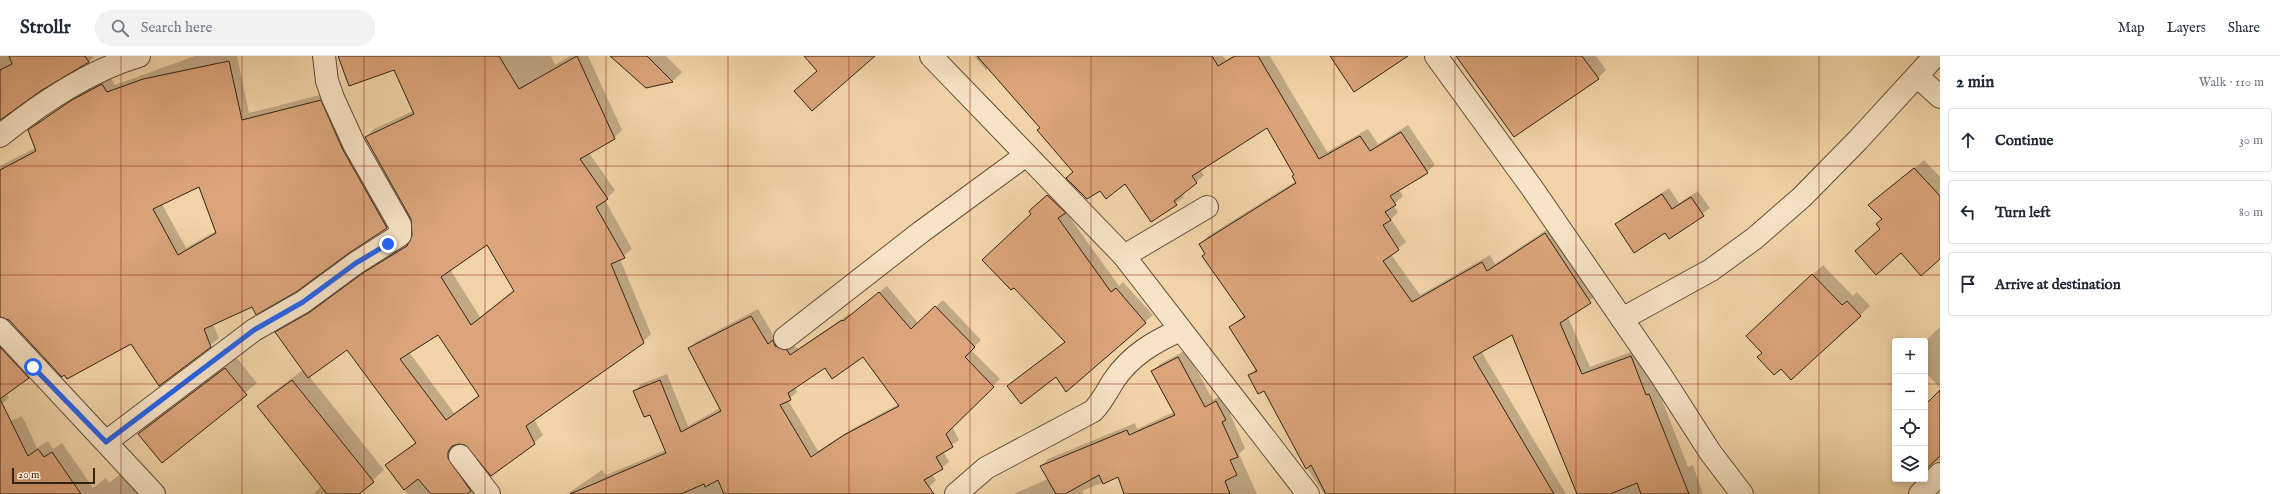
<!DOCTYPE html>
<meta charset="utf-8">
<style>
:root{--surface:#fff;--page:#f2f2f3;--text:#1f2937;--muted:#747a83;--line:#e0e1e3}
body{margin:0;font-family:"IM FELL English",serif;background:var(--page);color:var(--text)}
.controls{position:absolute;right:12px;bottom:12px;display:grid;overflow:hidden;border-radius:4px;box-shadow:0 2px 6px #0003}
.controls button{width:36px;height:36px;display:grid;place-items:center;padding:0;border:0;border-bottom:1px solid var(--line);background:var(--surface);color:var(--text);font:20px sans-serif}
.scale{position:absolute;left:12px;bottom:10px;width:83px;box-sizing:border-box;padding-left:4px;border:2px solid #312214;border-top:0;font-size:11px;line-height:14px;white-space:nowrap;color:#312214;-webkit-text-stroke:3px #f7e3c6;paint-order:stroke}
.stop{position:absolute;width:12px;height:12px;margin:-9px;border:3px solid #2563eb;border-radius:50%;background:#fff}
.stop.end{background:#2563eb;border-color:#fff;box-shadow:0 1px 4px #0008}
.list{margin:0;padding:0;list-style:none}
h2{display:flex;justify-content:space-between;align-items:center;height:52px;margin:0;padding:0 16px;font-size:17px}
h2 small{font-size:13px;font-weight:400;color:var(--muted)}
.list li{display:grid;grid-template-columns:26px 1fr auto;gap:12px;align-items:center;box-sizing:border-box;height:64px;margin:0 8px 8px;padding:0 8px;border:1px solid var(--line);border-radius:4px}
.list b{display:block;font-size:15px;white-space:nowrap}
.list em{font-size:13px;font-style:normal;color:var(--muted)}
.icon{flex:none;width:22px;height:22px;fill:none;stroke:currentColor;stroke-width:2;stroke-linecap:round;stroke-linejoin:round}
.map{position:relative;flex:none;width:1940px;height:438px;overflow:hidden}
header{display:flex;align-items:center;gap:24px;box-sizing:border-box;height:56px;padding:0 20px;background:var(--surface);border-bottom:1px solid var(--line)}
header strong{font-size:19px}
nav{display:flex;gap:22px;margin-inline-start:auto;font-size:14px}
.search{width:280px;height:36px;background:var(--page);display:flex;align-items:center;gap:10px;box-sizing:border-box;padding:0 14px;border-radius:22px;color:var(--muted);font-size:15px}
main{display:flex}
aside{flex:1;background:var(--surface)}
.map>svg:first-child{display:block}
.shadow{fill:#0003;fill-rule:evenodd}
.building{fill:#dba47a;stroke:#312214;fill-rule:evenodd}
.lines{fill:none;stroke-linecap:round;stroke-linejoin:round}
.street-casing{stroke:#614e39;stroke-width:24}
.street{stroke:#f7e3c6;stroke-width:22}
.route{stroke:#2563eb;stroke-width:5}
.grid{fill:none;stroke:#8f2418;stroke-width:1;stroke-opacity:0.55}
</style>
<header>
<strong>Strollr</strong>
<div class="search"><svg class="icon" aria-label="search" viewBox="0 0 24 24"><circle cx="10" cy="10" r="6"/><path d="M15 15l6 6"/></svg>Search here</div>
<nav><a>Map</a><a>Layers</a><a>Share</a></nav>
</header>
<main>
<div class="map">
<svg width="1940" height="438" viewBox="0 0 1940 438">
<rect width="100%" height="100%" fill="#f2d4a8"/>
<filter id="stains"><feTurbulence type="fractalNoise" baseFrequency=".005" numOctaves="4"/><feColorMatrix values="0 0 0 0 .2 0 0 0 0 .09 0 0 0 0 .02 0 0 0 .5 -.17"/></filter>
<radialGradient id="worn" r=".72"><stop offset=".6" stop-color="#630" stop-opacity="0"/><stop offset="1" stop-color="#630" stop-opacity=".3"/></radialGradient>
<g class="shadow">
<polygon points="0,0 94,0 89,6 41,33 0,63"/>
<path d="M 195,0 L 237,0 L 249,57 L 328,37 L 395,164 L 387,171 L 348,196 L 253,250 L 213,268 L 219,282 L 159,329 L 131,286 L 0,242 L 0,110 L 35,92 L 29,75 L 37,67 L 98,27 L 110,21 L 115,29 ZM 200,130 L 216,175 L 186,192 L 162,148 Z"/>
<path d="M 339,0 L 551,0 L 555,9 L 570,0 L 588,0 L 622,74 L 614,82 L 589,97 L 615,134 L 605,144 L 632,193 L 620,203 L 651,278 L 643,286 L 534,363 L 543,379 L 534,387 L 457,387 L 455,392 L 488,438 L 408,438 L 387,409 L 416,386 L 347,293 L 309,320 L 384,414 L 357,438 L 313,438 L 322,430 L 258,350 L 269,339 L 303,314 L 276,276 L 284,268 L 320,248 L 412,183 L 412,163 L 366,81 L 374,73 L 413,55 L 394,13 ZM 487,187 L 514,234 L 480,261 L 450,213 ZM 439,277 L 479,339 L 454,357 L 409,296 Z"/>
<polygon points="611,0 666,0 682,16 673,25 646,31"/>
<polygon points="974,0 1223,0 1226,4 1232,0 1270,0 1327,96 1368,73 1378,88 1408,69 1435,109 1427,116 1399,134 1403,140 1393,149 1398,156 1391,163 1406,186 1391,198 1420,239 1490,199 1495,208 1552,170 1598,238 1568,261 1590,311 1639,293 1654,332 1657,331 1688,411 1693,409 1703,438 1578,438 1512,277 1481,295 1566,438 1324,438 1302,404 1264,334 1250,319 1256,312 1230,271 1245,259 1200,188 1208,180 1296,125 1295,118 1268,71 1200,114 1204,119 1182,138 1184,141 1151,165 1125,126 1100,133 1074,115 1041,71 988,11 986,14"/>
<polygon points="1467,0 1596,0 1606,14 1598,22"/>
<polygon points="1924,104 1940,121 1940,202 1901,195 1856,195 1881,172 1883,163 1870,149"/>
<polygon points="1055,132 1072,150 1066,156 1119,230 1123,226 1153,259 1066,335 1056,319 1016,323 1066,285 1032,158 1037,148"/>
<polygon points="1669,132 1679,147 1698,135 1710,152 1670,182 1665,176 1616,168 1623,162"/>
<polygon points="1823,209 1853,240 1857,236 1870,250 1792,323 1781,312 1757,270"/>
<path d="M 887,230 L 918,267 L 943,244 L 981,284 L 971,294 L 1000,323 L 952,370 L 959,384 L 943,395 L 949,406 L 932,419 L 936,424 L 929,431 L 917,438 L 567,438 L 602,414 L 606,419 L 666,394 L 650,358 L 634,335 L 641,328 L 667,318 L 688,370 L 720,352 L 689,293 L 696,286 L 758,253 L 775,282 L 793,288 L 798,293 L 849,258 L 850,259 ZM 864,299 L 899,348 L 852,373 L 818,395 L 788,344 L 797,336 L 795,331 L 825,311 Z"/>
<polygon points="1940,271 1940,332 1925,316 1925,285"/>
<polygon points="0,279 34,316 6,337 9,342 0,349"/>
<polygon points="1186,294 1213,344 1223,338 1233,356 1230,358 1245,392 1239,398 1257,438 1125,438 1119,420 1082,435 1084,438 1014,438 1048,423 1041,410 1048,403 1135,367 1137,373 1174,356 1153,315 1160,308"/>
<polygon points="236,301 257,327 162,406 139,378 150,366"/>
<polygon points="1940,335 1940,406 1937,405 1926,413 1925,350"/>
<polygon points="22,360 37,392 48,385 53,393 62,387 93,432 106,422 109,427 123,416 140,438 0,438 0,370"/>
</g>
<g class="building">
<polygon points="9,0 85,0 89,6 42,34 0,64 0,14 12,8"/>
<path d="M 338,0 L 499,0 L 519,33 L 577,0 L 615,83 L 580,103 L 608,143 L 596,151 L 625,202 L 611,208 L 644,287 L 526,370 L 535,388 L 491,420 L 465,389 L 459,388 L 452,390 L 448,396 L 448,402 L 471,435 L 467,438 L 431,438 L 418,423 L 404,434 L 385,409 L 416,387 L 347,294 L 308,322 L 275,276 L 310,256 L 363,217 L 407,190 L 412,179 L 411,163 L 365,81 L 414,58 L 394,14 L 349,30 ZM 487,189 L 514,235 L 471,269 L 441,221 ZM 438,279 L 479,340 L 446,364 L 400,303 Z"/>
<polygon points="610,0 647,0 673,26 646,32"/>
<polygon points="804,0 875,0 812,55 794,35 817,15"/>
<polygon points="977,0 1212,0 1218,10 1235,0 1258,0 1319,103 1360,80 1370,95 1401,76 1428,117 1390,140 1396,149 1385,156 1391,164 1383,169 1399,194 1383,205 1412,246 1482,206 1487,215 1545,177 1591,247 1560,267 1582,318 1631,300 1646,339 1649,338 1689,438 1641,438 1637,427 1610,438 1577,438 1512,279 1473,301 1554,438 1326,438 1311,409 1306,413 1264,335 1258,338 1248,319 1257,315 1229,271 1245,261 1202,200 1205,198 1199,188 1296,127 1292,120 1294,119 1267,72 1192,120 1197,127 1174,145 1177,149 1151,166 1125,128 1106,143 1100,135 1087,143 1066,122 1073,116 1037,74 1040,72"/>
<polygon points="1330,0 1408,0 1354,36"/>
<polygon points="1456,0 1582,0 1599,23 1514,81"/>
<path d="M 229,5 L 242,64 L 321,44 L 343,94 L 387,172 L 349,197 L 296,236 L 256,259 L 252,251 L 204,273 L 211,291 L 159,330 L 131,288 L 67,323 L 64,319 L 62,321 L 9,264 L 0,261 L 0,114 L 36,95 L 28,74 L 72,44 L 102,28 L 107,36 L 143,23 ZM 199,131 L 216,177 L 178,199 L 153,153 Z"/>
<polygon points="1914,112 1940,140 1940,203 1921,220 1901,197 1876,219 1855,195 1880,173 1876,168 1882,163 1868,149"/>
<polygon points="1662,138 1672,153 1691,141 1704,160 1669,183 1665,177 1634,197 1615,168"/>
<polygon points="1047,139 1066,157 1058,162 1111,236 1116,232 1146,267 1066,336 1056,321 1021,348 1007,330 1065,286 1014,232 1011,234 982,204 1031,158 1029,155"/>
<polygon points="1812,218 1842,249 1847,245 1861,260 1791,324 1781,313 1774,319 1757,301 1762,297 1746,280"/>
<path d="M 879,236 L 911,273 L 935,250 L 975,291 L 965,301 L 994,331 L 946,378 L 953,391 L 936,401 L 943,413 L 924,424 L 934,438 L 724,438 L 718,424 L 705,431 L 704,428 L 681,438 L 570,438 L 666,397 L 650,359 L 644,361 L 633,335 L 660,324 L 681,376 L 721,355 L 688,292 L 751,260 L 768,288 L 773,284 L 775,290 L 787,294 L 790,299 L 842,264 L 843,265 ZM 863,301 L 899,350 L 844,379 L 811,401 L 780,349 L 791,344 L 788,337 L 825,312 L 832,323 Z"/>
<polygon points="0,291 29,322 0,343 28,400 38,393 44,401 52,396 81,438 0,438"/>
<polygon points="1178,301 1205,351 1216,345 1226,364 1222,366 1238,401 1230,404 1237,419 1225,425 1230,438 1124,438 1118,421 1103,428 1099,419 1065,438 1056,438 1040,410 1127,374 1129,379 1175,359 1151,315"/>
<polygon points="225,312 247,339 162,407 138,378"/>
<polygon points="292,324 374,426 359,438 327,438 257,350"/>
<polygon points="1940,334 1940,400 1925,414 1925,349"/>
</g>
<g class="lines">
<g class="street-casing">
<g id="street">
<polyline points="931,0 1124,200 1308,438"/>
<polyline points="1436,0 1532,132 1660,318 1710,396 1742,438"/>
<polyline points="1917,20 1940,41"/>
<path d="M 0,80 C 41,47 88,15 139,0"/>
<polyline points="1124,200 1207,151"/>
<polyline points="1622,263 1711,214 1755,182 1802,141 1858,84 1935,0"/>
<polyline points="0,273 154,438"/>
<polyline points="785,282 921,176 1026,99"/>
<polyline points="106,386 254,274 303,246 356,207 400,179 400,169 354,88 333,42 327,25 324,0"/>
<polyline points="460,400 489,438"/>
<path d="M 956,438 L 986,412 L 1093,355 C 1102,346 1107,335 1114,324 C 1131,299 1154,286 1180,274"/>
<polyline points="1920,438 1940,418"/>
</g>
</g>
<use href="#street" class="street"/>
</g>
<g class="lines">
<polyline class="route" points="33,311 106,386 254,274 303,246 356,207 388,188"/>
</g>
<path class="grid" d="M 121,0 L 121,438M 242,0 L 242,438M 364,0 L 364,438M 485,0 L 485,438M 606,0 L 606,438M 728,0 L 728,438M 849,0 L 849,438M 970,0 L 970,438M 1091,0 L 1091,438M 1212,0 L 1212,438M 1334,0 L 1334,438M 1455,0 L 1455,438M 1576,0 L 1576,438M 1698,0 L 1698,438M 1819,0 L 1819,438M 0,110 L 1940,110M 0,219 L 1940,219M 0,328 L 1895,328M 1925,328 L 1940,328"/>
<rect width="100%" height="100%" filter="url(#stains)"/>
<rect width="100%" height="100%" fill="url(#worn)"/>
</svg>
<div class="controls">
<button>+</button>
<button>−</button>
<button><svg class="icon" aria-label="locate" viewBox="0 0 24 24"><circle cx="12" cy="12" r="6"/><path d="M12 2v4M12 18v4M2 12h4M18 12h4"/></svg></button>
<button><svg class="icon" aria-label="layers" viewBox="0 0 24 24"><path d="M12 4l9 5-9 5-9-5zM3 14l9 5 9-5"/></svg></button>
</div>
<div class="scale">20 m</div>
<div class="stop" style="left:33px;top:311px"></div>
<div class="stop end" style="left:388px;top:188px"></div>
</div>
<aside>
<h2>2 min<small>Walk · 110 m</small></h2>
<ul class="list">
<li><svg class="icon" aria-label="ahead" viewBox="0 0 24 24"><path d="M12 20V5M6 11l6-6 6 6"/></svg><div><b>Continue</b></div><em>30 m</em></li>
<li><svg class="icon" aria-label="left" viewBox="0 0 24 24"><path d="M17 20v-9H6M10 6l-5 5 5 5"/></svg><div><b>Turn left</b></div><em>80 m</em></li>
<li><svg class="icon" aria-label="arrive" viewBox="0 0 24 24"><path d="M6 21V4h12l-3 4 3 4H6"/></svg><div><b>Arrive at destination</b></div></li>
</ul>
</aside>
</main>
